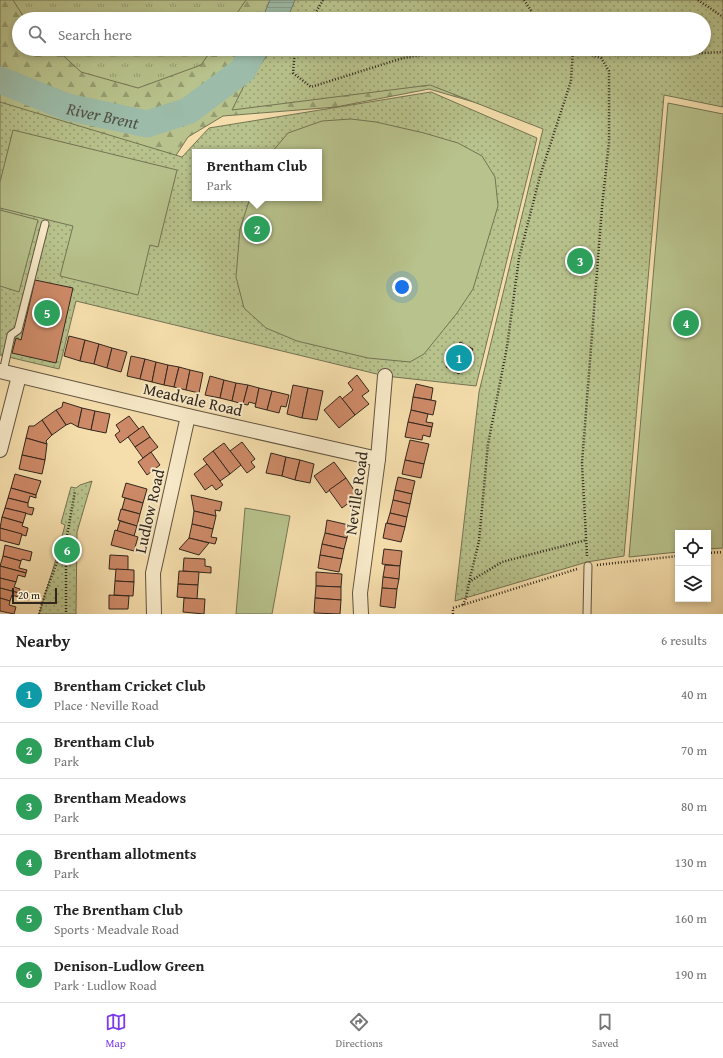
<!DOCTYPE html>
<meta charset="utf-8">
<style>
:root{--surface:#fff;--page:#f6f6f6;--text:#222;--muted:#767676;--line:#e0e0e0;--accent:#7c3aed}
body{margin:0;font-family:"Gentium Book Plus",serif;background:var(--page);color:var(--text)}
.controls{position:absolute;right:12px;bottom:12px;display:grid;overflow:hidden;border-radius:0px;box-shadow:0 2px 6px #0003}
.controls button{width:36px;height:36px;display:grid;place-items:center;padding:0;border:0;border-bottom:1px solid var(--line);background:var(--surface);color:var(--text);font:20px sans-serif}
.scale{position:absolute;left:12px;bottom:10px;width:45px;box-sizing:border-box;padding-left:4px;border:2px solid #31261d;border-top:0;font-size:11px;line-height:14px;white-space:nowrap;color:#31261d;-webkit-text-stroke:3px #f8eac9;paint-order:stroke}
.you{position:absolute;left:402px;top:287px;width:14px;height:14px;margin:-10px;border:3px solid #fff;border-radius:50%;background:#1a73e8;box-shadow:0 0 0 6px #1a73e833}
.badge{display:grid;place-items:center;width:26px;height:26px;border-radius:50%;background:var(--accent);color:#fff;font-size:13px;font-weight:700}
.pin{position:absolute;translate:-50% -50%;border:2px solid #fff;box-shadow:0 1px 4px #0006}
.popup{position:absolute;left:192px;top:149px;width:130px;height:52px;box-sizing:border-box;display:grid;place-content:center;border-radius:0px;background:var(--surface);filter:drop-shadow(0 1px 3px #0005);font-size:13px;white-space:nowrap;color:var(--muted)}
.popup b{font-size:15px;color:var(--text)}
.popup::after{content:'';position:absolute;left:50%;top:100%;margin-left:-8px;border:8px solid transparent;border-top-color:var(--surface)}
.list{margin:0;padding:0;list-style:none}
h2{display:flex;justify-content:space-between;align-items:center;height:52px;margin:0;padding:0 16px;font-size:17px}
h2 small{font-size:13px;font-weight:400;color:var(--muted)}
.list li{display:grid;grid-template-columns:26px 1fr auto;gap:12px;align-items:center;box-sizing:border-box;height:56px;padding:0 16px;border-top:1px solid var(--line)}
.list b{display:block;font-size:15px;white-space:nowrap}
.list p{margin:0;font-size:13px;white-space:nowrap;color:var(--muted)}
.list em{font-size:13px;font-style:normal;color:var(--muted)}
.icon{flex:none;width:22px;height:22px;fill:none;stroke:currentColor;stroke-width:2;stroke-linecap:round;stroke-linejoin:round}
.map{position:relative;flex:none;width:723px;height:614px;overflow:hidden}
.search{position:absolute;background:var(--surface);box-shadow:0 2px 6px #0003;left:12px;right:12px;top:12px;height:44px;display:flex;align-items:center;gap:10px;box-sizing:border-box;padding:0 14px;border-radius:22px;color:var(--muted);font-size:15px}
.sheet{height:388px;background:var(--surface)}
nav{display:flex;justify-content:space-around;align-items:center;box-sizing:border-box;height:56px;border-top:1px solid var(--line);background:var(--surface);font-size:11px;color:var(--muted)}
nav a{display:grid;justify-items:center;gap:2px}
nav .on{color:var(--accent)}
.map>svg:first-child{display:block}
.grass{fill:url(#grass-tufts);stroke:#747454}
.forest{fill:url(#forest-firs);stroke:#747454}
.park{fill:url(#park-dots);stroke:#747454;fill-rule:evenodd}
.garden{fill:#b8c28c;stroke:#747454}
.water{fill:url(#water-rules);stroke:#718071}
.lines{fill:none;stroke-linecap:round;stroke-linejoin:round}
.shore{stroke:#667163;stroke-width:1}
.river{stroke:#9cbca9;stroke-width:27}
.building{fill:#ce8a68;stroke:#31261d}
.service-casing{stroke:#625441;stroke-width:9}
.minor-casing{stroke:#625441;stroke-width:16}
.path{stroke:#31261d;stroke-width:2.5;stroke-dasharray:1 2;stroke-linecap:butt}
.service{stroke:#f8eac9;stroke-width:7}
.minor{stroke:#f8eac9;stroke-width:14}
.labels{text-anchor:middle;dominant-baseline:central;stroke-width:4;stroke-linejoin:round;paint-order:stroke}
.street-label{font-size:16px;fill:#31261d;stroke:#f8eac9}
.water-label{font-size:17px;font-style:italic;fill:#515347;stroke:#f8eac9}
</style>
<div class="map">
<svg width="723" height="614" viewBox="0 0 723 614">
<defs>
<pattern id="grass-tufts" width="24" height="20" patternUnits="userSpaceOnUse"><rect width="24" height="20" fill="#b8c28c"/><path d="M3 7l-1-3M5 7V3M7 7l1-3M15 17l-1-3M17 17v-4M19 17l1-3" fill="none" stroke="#969d72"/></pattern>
<pattern id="forest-firs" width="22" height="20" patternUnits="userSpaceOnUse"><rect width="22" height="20" fill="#b8c28c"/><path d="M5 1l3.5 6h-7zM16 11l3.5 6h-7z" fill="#969d72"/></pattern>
<pattern id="park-dots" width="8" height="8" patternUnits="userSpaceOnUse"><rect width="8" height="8" fill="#b8c28c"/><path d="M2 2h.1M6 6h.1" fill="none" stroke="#969d72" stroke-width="1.8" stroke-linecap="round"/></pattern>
<pattern id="water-rules" width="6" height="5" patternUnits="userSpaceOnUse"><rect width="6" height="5" fill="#9cbca9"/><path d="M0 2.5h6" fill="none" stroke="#87a191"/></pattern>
</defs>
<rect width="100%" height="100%" fill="#f5deac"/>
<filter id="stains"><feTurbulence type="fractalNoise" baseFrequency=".005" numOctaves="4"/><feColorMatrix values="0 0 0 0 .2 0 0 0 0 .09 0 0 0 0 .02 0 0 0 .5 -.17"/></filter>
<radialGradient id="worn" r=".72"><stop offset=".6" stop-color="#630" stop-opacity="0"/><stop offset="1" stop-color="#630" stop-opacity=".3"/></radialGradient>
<polygon class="grass" points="0,0 258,0 250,19 19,19 19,49 237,49 158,127 67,94 0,38"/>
<g class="forest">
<polygon points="0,0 13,0 25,19 19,19 19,49 56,49 81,72 138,88 201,65 212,49 540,49 532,119 429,89 336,107 223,116 188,137 173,160 0,114"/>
<polygon points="246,0 348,0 345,19 233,19"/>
</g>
<g class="park">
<polygon points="286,0 723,0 723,107 664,95 624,556 587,562 455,601 479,392 543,129 430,85 232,110 262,49 704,49 704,19 276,19"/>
<path d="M 431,92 L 537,138 L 476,386 L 385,376 L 76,301 L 59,369 L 0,355 L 0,102 L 182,157 L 209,128 ZM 195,152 L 319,152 L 319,198 L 195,198 Z"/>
<polygon points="92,481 77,532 76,614 39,614 56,559 65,525 61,523 71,487 76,488 80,485"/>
</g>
<g class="garden">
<polygon points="668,103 723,114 723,548 708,549 708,533 678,533 678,552 629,557"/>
<polygon points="351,119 376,122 424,133 458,143 482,156 495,177 498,206 473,289 457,313 424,354 410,362 368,358 297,341 266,328 244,308 236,277 240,229 250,198 319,198 319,152 272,152 288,133 322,121"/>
<polygon points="13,130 177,170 158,247 150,245 138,295 60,276 73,226 0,208 0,182"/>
<polygon points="0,210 38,220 19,292 0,286"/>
<polygon points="245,508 290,516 272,614 236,614"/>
</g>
<g class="water">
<polygon points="270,0 295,0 287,19 262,19"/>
<polygon points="244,49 272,49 257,69 210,108 197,91 231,66"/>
</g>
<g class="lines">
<g class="shore">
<path d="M 246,49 C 244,65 216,81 204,91 L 204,93 L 210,101 L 212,101 L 254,66 L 267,49"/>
<polyline points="251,49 250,54 244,64 245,66 251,63 261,49"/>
</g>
<path class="river" id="s1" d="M 0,80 L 67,107 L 147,124 L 188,111 L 243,70 L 254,49"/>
</g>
<g class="building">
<polygon points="35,280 73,288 56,363 12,353 16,338 21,340"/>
<polygon points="69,336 85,340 80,361 64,356"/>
<polygon points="85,340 99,344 94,364 80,361"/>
<polygon points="460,342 473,349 459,374 446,367"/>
<polygon points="99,344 112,348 107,368 94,364"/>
<polygon points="112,348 127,352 121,372 107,368"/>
<polygon points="131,356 145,359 140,379 127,376"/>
<polygon points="145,359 156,362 152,382 140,379"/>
<polygon points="156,362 168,365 164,385 152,382"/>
<polygon points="168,365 179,367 174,387 164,385"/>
<polygon points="179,367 190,370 186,390 174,387"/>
<polygon points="190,370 203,373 199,393 186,390"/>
<polygon points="357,375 369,391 362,396 369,404 355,415 342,399 353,390 348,383"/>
<polygon points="210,376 224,380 220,398 205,395"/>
<polygon points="224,380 236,383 232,401 220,398"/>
<polygon points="236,383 248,385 243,404 232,401"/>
<polygon points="416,384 433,388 431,400 413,397"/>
<polygon points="248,385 259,388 256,404 249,402 248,405 243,404"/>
<polygon points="293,385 308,388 302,418 287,414"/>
<polygon points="259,388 272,391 267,410 255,407"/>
<polygon points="308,388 323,391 317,420 302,418"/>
<polygon points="272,391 289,395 286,407 281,406 279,413 267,410"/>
<polygon points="340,396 355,415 339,428 324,410"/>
<polygon points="413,397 436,401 433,415 411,410"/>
<polygon points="63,402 82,408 78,427 71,423 66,425 56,410 62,407"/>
<polygon points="82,408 95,411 91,430 78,427"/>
<polygon points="56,410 66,425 52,435 42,420"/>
<polygon points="411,410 428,414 426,422 433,423 432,427 408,422"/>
<polygon points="95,411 110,414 106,433 91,430"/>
<polygon points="129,416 139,429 120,443 115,435 120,431 116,425"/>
<polygon points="42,420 52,435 46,441 47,444 26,438 29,426 34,426"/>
<polygon points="408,422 432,427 430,437 423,435 422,440 405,437"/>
<polygon points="143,426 150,437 135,447 128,437"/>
<polygon points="150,437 158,447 143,458 135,447"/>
<polygon points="26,438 47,444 45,460 22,455"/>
<polygon points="410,440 429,444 424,464 405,460"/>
<polygon points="242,442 255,459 251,462 255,467 247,473 230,451"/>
<polygon points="224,443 241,465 230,474 213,451"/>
<polygon points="213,451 230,474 220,481 203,459"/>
<polygon points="151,452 160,465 147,475 138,462"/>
<polygon points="271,453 286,457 282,476 266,473"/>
<polygon points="22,455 45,460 42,474 19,469"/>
<polygon points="286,457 300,460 295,480 282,476"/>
<polygon points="300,460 314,464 310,483 295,480"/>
<polygon points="405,460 424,464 421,478 402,474"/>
<polygon points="334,462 346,478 326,493 314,476"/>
<polygon points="207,464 223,485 216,490 212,485 205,490 194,474"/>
<polygon points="15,474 41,481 36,495 11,488"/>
<polygon points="398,477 415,481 412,494 395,490"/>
<polygon points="346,478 358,496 342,508 329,490"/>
<polygon points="126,483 147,489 143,503 122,497"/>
<polygon points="11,488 36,495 36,498 30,496 28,503 8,498"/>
<polygon points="395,490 412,494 410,504 393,500"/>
<polygon points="191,495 222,502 220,511 215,510 216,516 194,511"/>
<polygon points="8,498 28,503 28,507 34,508 32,515 5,508"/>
<polygon points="125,498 143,503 140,514 122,509"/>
<polygon points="393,500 410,504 407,517 390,513"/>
<polygon points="5,508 26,513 23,523 2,517"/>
<polygon points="121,509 140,514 137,526 118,520"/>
<polygon points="194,511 216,516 213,529 192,524"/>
<polygon points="390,513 407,517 405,527 387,523"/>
<polygon points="2,517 23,523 22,526 28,528 26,536 0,528"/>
<polygon points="327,520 349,525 347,538 325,533"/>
<polygon points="120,521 137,526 134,536 117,531"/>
<polygon points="386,523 405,527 401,542 383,538"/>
<polygon points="192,524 213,529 211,537 217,538 215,544 189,538"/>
<polygon points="0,528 22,534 19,545 0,540"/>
<polygon points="115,530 138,537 134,551 111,545"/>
<polygon points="325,533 347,538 344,549 322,544"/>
<polygon points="189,538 209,543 199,555 179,549"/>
<polygon points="322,544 344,549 342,559 320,555"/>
<polygon points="5,545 32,552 30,561 22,559 21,561 3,556"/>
<polygon points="384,549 402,551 400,566 382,564"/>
<polygon points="110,555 128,556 128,570 109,569"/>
<polygon points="320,555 342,559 339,572 318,568"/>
<polygon points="3,556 21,561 19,568 27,570 26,573 0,566"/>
<polygon points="184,558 205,559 205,566 211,567 211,573 183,571"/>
<polygon points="385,565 400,566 399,579 383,577"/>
<polygon points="0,566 26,573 25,577 18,575 16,582 0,578"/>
<polygon points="116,569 134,570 134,582 115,581"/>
<polygon points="179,571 199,572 198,585 178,584"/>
<polygon points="316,572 342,574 341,587 316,586"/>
<polygon points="383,577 399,579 397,589 382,588"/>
<polygon points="0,578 16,582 14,587 20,589 19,593 0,588"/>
<polygon points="115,581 134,582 133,596 114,595"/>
<polygon points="178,584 198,585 197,599 177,597"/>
<polygon points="316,586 341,587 341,600 315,598"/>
<polygon points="0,588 19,593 18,597 12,595 10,601 0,598"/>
<polygon points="382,588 397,589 395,608 380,606"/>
<polygon points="109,595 129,596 128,609 109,609"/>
<polygon points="0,598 10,601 9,605 16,607 14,614 0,611"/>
<polygon points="184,598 205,599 204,614 183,612"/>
<polygon points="315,598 341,600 340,614 314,613"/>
</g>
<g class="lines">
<g class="service-casing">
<g id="service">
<polyline points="3,372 11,335 18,330 45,224"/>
<polyline points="587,614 588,566"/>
</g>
</g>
<g class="minor-casing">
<g id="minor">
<polyline points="0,371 188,416 378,459"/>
<polyline points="0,450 19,376"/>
<polyline points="154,614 153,573 188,416"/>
<polyline points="361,614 360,593 378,459 385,376"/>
</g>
</g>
<g class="path">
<polyline points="524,0 537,19"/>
<polyline points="698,0 723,17"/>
<polyline points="312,19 323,0"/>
<polyline points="295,49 293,73 311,87 403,58 461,49"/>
<polyline points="562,49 573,50"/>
<polyline points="572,49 601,58 609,71 609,142 602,207 582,463 587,556"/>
<polyline points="582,51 614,55 662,55 723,52"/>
<polyline points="66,539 66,614"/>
<polyline points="708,553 723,552"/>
<polyline points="597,565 678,556"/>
<polyline points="469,582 502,562 586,540"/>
<polyline points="463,605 466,598 469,582 479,541 488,444 507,347 519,258 540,176 571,81 573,50"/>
<polyline points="39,614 45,594 67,536 75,491"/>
<polyline points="453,614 453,608 577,569"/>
</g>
<use href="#service" class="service"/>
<use href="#minor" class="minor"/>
</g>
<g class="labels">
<g class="street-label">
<text transform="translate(193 399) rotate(13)">Meadvale Road</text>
<text transform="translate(356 493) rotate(-82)">Neville Road</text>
<text transform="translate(149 511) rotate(-77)">Ludlow Road</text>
</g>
<g class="water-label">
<text stroke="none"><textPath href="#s1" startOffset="109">River Brent</textPath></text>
</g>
</g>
<rect width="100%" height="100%" filter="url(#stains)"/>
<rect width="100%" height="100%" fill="url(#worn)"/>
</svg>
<div class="controls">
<button><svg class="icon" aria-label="locate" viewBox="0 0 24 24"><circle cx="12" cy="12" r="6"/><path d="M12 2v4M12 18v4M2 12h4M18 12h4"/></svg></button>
<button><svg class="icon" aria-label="layers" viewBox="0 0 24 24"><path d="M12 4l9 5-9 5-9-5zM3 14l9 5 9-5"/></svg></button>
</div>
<div class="scale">20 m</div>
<div class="you"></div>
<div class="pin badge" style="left:459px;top:358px;background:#0f9aa8">1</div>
<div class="pin badge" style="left:257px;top:229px;background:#2e9e5b">2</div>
<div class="popup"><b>Brentham Club</b>Park</div>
<div class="pin badge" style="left:580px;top:261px;background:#2e9e5b">3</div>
<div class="pin badge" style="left:686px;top:323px;background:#2e9e5b">4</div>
<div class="pin badge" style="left:47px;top:313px;background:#2e9e5b">5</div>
<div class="pin badge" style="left:67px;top:550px;background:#2e9e5b">6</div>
<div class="search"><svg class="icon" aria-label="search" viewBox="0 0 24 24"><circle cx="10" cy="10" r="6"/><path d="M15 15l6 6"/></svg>Search here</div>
</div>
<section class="sheet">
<h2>Nearby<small>6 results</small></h2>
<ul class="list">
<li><span class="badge" style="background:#0f9aa8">1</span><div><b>Brentham Cricket Club</b><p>Place · Neville Road</p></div><em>40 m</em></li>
<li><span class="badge" style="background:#2e9e5b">2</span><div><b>Brentham Club</b><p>Park</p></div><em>70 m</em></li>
<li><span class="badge" style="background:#2e9e5b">3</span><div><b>Brentham Meadows</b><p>Park</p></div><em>80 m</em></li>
<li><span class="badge" style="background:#2e9e5b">4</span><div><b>Brentham allotments</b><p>Park</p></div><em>130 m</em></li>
<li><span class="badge" style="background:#2e9e5b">5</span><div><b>The Brentham Club</b><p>Sports · Meadvale Road</p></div><em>160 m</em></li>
<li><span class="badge" style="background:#2e9e5b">6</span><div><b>Denison-Ludlow Green</b><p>Park · Ludlow Road</p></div><em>190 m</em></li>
</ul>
</section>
<nav>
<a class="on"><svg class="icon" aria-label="map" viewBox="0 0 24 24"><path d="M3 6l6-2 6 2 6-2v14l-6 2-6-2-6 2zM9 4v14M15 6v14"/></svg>Map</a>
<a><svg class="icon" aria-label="directions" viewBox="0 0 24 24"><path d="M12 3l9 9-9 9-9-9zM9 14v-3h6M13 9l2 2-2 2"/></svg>Directions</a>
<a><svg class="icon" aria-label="saved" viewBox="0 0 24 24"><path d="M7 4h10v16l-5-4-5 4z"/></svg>Saved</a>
</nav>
